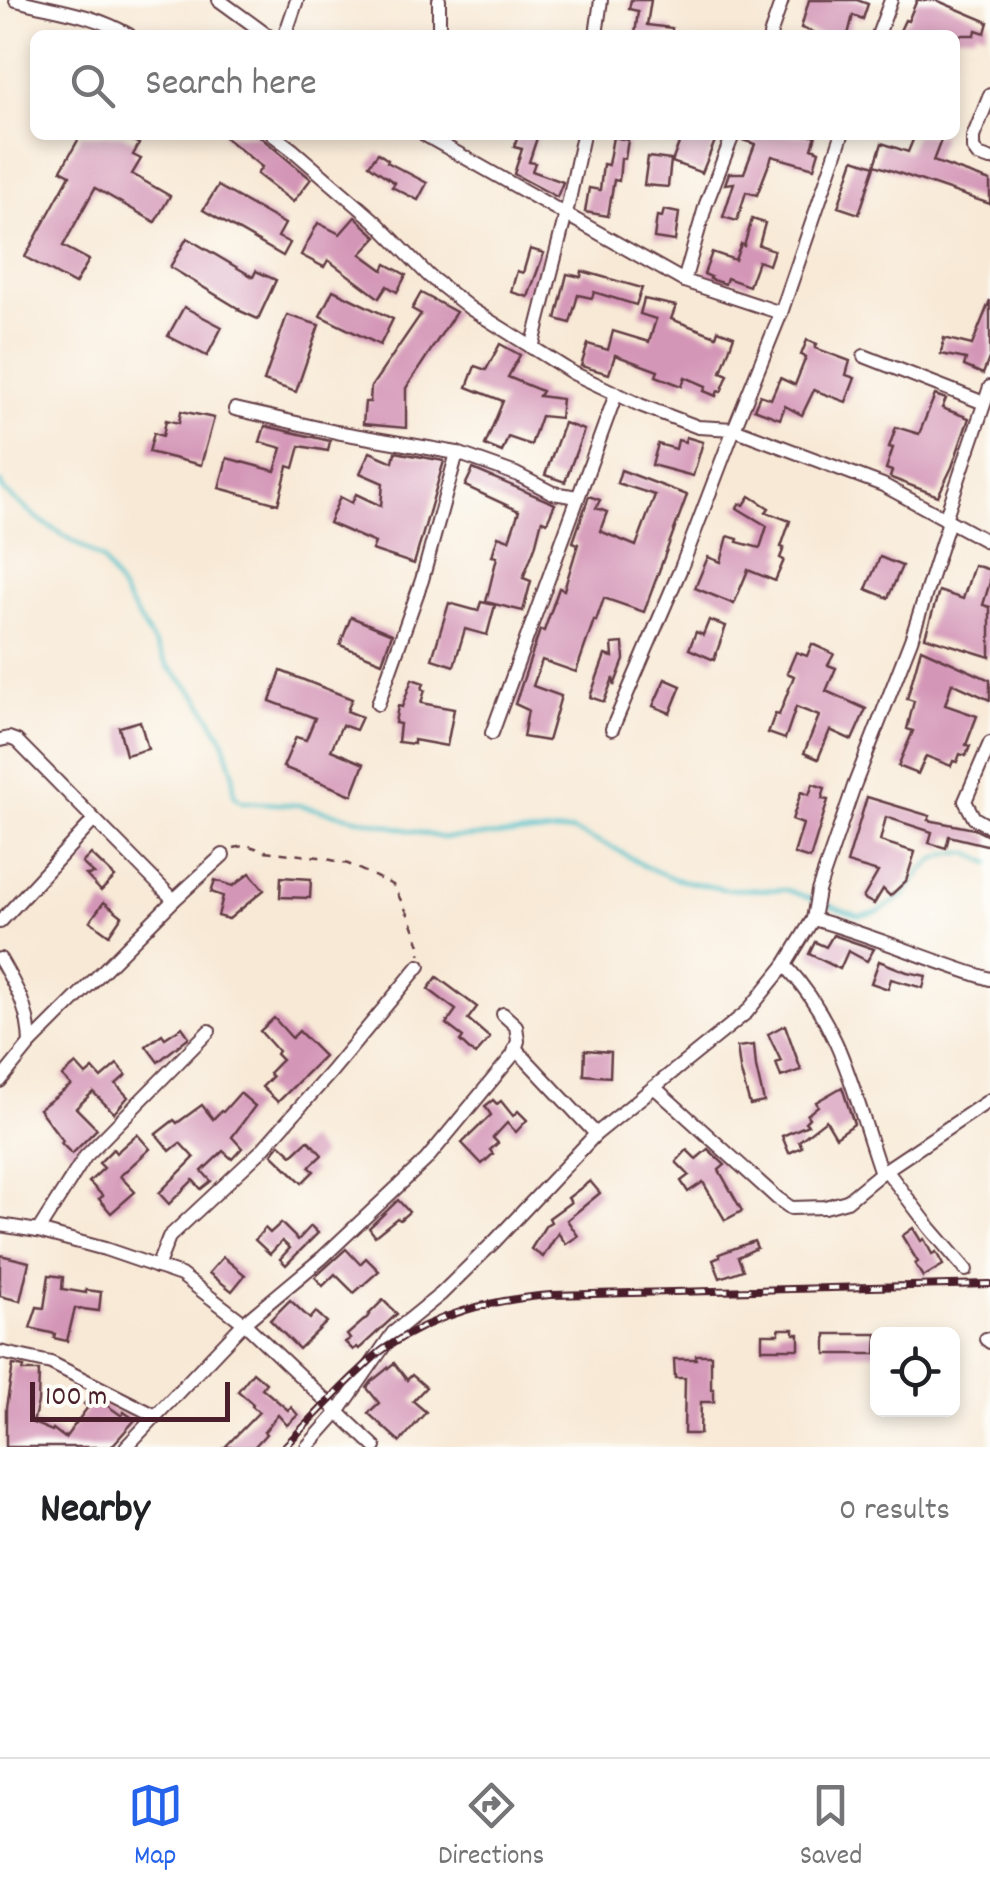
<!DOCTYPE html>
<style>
:root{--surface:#fff;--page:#f2f2f2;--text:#202124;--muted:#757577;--line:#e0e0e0;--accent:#2563eb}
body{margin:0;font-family:Dekko,sans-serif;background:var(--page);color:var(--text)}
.controls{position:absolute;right:30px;bottom:30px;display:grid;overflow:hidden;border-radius:15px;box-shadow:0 5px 15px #0003}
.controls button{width:90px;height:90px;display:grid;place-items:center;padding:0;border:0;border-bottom:2px solid var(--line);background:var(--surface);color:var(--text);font:50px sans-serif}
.scale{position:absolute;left:30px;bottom:25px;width:200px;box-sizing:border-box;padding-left:10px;border:5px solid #4a1f2b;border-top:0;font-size:28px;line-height:35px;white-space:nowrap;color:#4a1f2b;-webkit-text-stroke:8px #fdfcf7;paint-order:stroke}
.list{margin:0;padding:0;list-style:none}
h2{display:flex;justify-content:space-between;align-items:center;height:130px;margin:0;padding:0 40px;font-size:42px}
h2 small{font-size:32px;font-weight:400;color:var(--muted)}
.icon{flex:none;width:55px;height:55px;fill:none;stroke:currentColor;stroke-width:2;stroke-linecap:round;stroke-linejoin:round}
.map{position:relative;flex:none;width:990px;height:1447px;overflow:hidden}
.search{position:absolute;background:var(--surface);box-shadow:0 5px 15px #0003;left:30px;right:30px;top:30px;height:110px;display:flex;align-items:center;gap:25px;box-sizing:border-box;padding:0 35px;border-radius:15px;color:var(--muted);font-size:38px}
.sheet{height:310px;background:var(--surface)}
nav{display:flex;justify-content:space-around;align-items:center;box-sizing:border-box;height:140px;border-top:2px solid var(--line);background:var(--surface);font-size:28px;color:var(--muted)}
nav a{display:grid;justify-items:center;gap:5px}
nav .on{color:var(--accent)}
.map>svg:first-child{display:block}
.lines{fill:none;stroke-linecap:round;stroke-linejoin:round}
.stream{stroke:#52c0c8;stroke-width:4}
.building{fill:#d496b7}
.street-casing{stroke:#643d45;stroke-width:16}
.path{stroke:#643d45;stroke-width:2.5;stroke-dasharray:8 8;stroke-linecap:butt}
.street{stroke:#fff;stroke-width:12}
.rail-casing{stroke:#4a1f2b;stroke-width:8}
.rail{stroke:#fdfcf7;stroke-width:4;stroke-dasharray:11;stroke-linecap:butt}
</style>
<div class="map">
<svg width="990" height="1447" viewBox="0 0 990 1447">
<rect width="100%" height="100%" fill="#fdfcf7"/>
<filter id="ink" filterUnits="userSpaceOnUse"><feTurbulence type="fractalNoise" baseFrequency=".01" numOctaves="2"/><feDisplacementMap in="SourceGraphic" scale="20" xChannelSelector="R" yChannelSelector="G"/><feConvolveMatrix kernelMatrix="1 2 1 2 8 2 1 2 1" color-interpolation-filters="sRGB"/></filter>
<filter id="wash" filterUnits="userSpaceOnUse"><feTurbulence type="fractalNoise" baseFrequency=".0048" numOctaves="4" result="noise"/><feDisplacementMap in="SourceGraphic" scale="40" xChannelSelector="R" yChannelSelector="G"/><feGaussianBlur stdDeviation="2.25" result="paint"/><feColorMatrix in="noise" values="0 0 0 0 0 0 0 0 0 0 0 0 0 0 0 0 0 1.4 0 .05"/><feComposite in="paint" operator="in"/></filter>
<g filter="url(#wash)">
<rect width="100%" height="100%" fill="#f8e9d6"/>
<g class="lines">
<polyline class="stream" points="0,482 4,491 41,521 102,559 168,666 199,698 223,739 233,772 234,795 242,802 298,805 443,838 572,831 614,848 644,866 675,879 723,889 787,890 859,916 878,912 905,895 922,870 935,859 951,853 968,853 990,863"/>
</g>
<g id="blocks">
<g class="building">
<polygon points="631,0 651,0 647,25 672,28 672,35 635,35 638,11 629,9"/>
<polygon points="809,0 857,0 868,4 863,19 853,15 848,35 821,35 801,28"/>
<polygon points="917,0 936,0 988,22 985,33 976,30 975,35 898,35 905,20 908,21"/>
<polygon points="81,135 123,135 139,144 133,155 141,159 132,174 170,196 155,222 95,188 63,246 89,260 75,284 25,257 70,175 61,170"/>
<polygon points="222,135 258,135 311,179 293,202 257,174 262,167"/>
<polygon points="518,135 538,135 529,162 535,163 532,171 563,182 557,197 514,174 522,149 514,147"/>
<polygon points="682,135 700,135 715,141 702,173 672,162"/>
<polygon points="743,135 816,135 812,148 819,151 814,168 772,156 757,195 746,192 737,221 723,217 734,183 725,184 729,173 744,173 755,144 742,140"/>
<polygon points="915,135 943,135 933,161 990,181 990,204 875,165 882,143 908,152"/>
<polygon points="613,137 628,140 625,159 621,158 619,181 614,180 608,216 585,212 589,188 600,190 603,164 608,165"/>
<polygon points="378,153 388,160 387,162 427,183 418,200 392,187 395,183 369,165"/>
<polygon points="648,157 671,160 668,187 644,185"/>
<polygon points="854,159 875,166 859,214 838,207"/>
<polygon points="218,186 285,224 278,237 290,243 283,256 203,210"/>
<polygon points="664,210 679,213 675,241 654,238 657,216 662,217"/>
<polygon points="355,217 377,237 361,254 383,270 386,264 406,275 397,292 387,286 379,298 328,260 324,267 301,255 318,223 340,234"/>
<polygon points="752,219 765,223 759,245 774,250 769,265 758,261 749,286 727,278 725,284 710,279 711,277 704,274 712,252 735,260 741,244 744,246"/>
<polygon points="187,238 253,277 256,271 276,280 258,319 238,310 239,309 170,267"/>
<polygon points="530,249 544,253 528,297 511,292 517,271 523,273"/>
<polygon points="582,271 642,288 636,305 594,292 592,298 578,295 570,323 556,319 567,274 581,277"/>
<polygon points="333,290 393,319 380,345 320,316"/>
<polygon points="421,293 456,312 406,388 406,428 363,424 365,402 370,402 371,387 421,314 412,309"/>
<polygon points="644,299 676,306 671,319 716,336 718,330 734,336 721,372 728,375 721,392 718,391 716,396 704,391 706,386 685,377 682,386 656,376 658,371 615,355 609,374 581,366 588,344 608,350 613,331 649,342 656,319 640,314"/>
<polygon points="990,300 990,356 983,374 964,366 966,359 941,354 944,338 972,345"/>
<polygon points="184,307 222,327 207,356 168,336"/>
<polygon points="287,315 319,325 296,392 264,381"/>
<polygon points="807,340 817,344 815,348 850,361 846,375 855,378 846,402 814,390 802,415 785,406 780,419 754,409 760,395 771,399 780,378 795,385 806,357 801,355"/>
<polygon points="500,344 520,355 508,377 542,391 539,396 562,399 560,418 541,416 531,445 508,437 502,452 485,445 503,401 467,387 475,366 486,370"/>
<polygon points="935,395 946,399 942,408 969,418 952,467 938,496 894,479 890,477 892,471 886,469 893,448 889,447 896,427 919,434"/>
<polygon points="181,411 214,418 201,465 149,452 154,433 163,436 166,420 179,423"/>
<polygon points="564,423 584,430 565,482 545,475"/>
<polygon points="265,426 330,441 328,451 300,446 294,468 288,466 278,504 219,488 227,458 275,471 282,448 260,442"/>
<polygon points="686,437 703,442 693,476 652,465 658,444 676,449 678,440 685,442"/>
<polygon points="370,452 393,462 395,452 444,461 414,564 372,550 375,543 329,523 340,497 352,503 356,494 381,506 383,483 360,473"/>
<polygon points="473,469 555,504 547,522 542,520 535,547 523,578 531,581 523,611 486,602 497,557 492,556 498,536 509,540 519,511 465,486"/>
<polygon points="621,470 687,495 644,612 604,598 596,621 594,620 576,672 542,660 533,686 561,696 548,741 523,737 528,710 515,704 540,630 544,631 559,588 564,590 578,544 573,542 589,496 600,500 596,508 607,512 600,531 636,546 655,495 617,483"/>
<polygon points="750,496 769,508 766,512 790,521 781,547 784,548 780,558 784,560 775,581 748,570 734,604 695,588 708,557 721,562 728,536 738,539 737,542 760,548 767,526 737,508 739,504 744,505"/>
<polygon points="880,557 902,566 888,598 866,589"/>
<polygon points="974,565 990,570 990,582 983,605 990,607 990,657 925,637 939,591 963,599"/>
<polygon points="481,602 495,605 487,635 465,629 454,666 432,659 449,603 478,611"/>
<polygon points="351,617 392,634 382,662 340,645"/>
<polygon points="709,620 726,626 714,660 689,649 696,632 703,635"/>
<polygon points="623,643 624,660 614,686 613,678 604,702 590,697 605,655 613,657 612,644"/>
<polygon points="812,644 834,654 828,665 836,668 826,691 866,709 852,740 830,730 818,759 804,753 819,716 796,707 785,739 768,733 775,714 779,715 794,676 787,673 796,652 807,656"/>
<polygon points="921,649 990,680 990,700 952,683 945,705 977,716 966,745 970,746 966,756 960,754 957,762 953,761 951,766 926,756 918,774 898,766 913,731 907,729 914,701 907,699"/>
<polygon points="281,671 352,699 347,711 362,717 356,730 342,725 331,750 364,764 352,795 283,767 296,737 306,740 315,718 270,701"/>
<polygon points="412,679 424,683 422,689 425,690 421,703 454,709 447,746 414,740 414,744 398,742 400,724 395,723 398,706 402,707"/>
<polygon points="665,679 681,686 670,713 653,706"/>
<polygon points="140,721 148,749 126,755 119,727"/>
<polygon points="813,784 825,788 822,799 828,800 810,859 794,854 803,824 792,820 801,792 809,795"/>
<polygon points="867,797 930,816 928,820 974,829 990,837 990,846 949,836 946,848 929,843 932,832 886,817 880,841 915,852 906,881 890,896 883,889 874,904 863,898 878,872 847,863"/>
<polygon points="91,854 115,877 101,891 86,875 94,874 82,863"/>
<polygon points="250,873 264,890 229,919 218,916 223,896 211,892 215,880 233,886"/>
<polygon points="281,877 311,879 310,898 280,897"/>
<polygon points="104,902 122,916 109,935 90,921"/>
<polygon points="833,935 874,949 867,961 848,951 840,969 809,954 815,942 826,947"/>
<polygon points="879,961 907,972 926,976 923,988 891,979 888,989 871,983"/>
<polygon points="437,977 477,1007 468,1019 490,1038 475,1055 460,1041 463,1037 446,1024 456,1010 428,989"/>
<polygon points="274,1018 292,1038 299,1031 324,1056 278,1102 262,1087 272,1077 269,1073 282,1060 276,1054 278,1051 260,1031"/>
<polygon points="785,1025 801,1070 781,1077 776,1063 781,1061 768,1034"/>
<polygon points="182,1027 189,1037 158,1062 146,1046 162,1034 165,1038"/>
<polygon points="754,1045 756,1067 764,1102 750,1105 740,1069 737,1047"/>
<polygon points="585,1050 611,1052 610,1077 584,1075"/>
<polygon points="76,1064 86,1075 93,1069 101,1078 117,1064 126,1075 116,1084 128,1097 114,1113 93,1092 76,1108 97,1129 72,1154 61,1143 63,1141 39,1109 71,1085 62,1076"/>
<polygon points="842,1087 854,1124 836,1137 826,1120 799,1141 802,1147 789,1153 782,1136 808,1125 805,1122 809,1118 807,1115 818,1106 816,1102"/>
<polygon points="240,1093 255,1106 232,1137 242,1148 232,1159 223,1151 202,1171 211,1181 201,1189 193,1180 169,1204 159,1193 194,1158 180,1143 170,1151 156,1134 174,1120 177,1123 202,1105 213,1119 221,1111 223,1112"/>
<polygon points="493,1100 497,1104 501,1101 513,1116 518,1111 527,1120 516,1132 507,1123 493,1138 498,1143 490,1150 493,1154 482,1164 462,1143 491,1115 485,1106"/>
<polygon points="137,1134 150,1149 120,1176 135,1192 111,1213 99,1199 103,1196 89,1182 104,1168 99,1163 113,1149 116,1153"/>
<polygon points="308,1140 322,1155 309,1167 314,1171 302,1183 272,1154 280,1144 292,1155"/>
<polygon points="708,1149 725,1165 719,1170 742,1211 725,1220 703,1182 688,1192 681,1181 689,1175 676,1162 687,1150 696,1159"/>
<polygon points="590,1181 600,1193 567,1220 578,1236 566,1244 558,1233 543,1257 531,1249 546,1225 551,1222 549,1218 571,1202 568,1198"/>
<polygon points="398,1200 409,1212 400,1220 397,1218 375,1236 369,1228"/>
<polygon points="281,1223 298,1240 311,1226 318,1233 286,1265 280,1259 290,1248 282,1241 270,1254 255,1240 265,1228 270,1233"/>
<polygon points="913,1228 921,1241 924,1239 932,1254 936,1252 943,1265 923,1277 915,1264 918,1262 902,1236"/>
<polygon points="754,1241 757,1248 738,1257 743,1270 720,1278 713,1260 720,1257 719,1254"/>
<polygon points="346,1249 360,1264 366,1258 379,1271 354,1293 335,1274 323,1286 315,1277"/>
<polygon points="0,1255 29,1262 20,1301 0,1296"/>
<polygon points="223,1257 245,1275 232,1291 209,1273"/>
<polygon points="49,1275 63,1277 62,1289 86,1293 86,1290 101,1292 99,1311 75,1308 67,1341 54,1338 55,1334 30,1328 37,1307 44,1308"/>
<polygon points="290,1300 310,1319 316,1312 327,1322 299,1349 270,1320"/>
<polygon points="383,1300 397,1314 359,1349 357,1347 353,1350 345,1342 350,1339 347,1335 370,1315 369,1314"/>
<polygon points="779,1329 794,1329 794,1334 799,1334 799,1349 762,1349 762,1334 779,1334"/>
<polygon points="826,1334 877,1334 876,1354 826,1354"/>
<polygon points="696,1355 711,1355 711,1389 714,1389 714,1402 701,1402 700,1434 684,1434 685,1378 675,1378 674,1359 696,1359"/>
<polygon points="394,1363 407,1380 412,1375 426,1387 413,1401 426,1412 400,1442 368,1413 379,1403 367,1388 372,1381"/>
<polygon points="13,1365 24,1367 23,1371 39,1371 38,1402 33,1423 52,1431 53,1429 65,1438 88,1407 84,1404 91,1394 122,1416 124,1412 135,1420 111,1447 6,1447 6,1408"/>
<polygon points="253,1372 266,1383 262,1388 288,1410 291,1407 298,1415 287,1425 278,1415 264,1432 266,1434 254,1447 225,1447 259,1412 252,1406 253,1404 238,1391"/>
</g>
</g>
</g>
<g filter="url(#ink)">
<use href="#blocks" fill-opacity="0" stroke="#643d45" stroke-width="2.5"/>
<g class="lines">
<g class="street-casing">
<g id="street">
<path d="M 16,0 C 58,11 90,13 129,35"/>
<polyline points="219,0 267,35"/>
<polyline points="285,35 297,0"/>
<polyline points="439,35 439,0"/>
<polyline points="596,35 601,0"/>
<polyline points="770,35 782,0"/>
<polyline points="878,35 891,0"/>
<polyline points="990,95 973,137 973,148 978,155 990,159"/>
<polyline points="273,135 293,150 375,221 429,276 471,309 573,373 640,405 698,427 734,429 681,568 612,729"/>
<polyline points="425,135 684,281 781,313 734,429 883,485 990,543"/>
<polyline points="684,281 706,204 733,135"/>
<polyline points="781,313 842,135"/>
<polyline points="532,348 566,214 583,135"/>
<polyline points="864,356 984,403"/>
<polyline points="235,409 336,432 457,453 516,474 553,493 578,497"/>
<polyline points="945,519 990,387"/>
<polyline points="378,704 422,580 457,453"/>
<polyline points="492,733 616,394"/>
<polyline points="0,740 9,738 17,741 174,900"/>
<polyline points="990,743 965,801 974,818 990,827"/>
<path d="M 813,919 C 873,935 930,961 990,979"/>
<polyline points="0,922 94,820"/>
<path d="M 0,959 C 17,989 29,1008 30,1044"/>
<path d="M 785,965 C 843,1028 854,1096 881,1173"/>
<polyline points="515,1048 596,1134"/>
<polyline points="0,1081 30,1044 174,900 223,855"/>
<polyline points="654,1087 777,1198 791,1208 825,1207 847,1201 881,1173 990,1100"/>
<polyline points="886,1170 930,1228 966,1270"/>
<polyline points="0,1225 38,1231 105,1249 181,1275 244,1323 375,1447"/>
<polyline points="38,1231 85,1157 209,1031"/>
<polyline points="157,1267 169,1237 261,1151 331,1072 419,966"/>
<polyline points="986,1339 990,1342"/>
<polyline points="0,1352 51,1363 156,1416"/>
<polyline points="126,1447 244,1323 322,1258 426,1160 513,1055 518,1041 516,1026 503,1014"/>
<polyline points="307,1447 339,1411 393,1333 441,1294 495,1241 596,1134 747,1012 785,965 813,919 818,891 854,786 911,640 949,521"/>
</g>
</g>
<polyline class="path" points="234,848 247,845 264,851 319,857 348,864 393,885 411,920 421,948 420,955"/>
<use href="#street" class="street"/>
<g class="rail-casing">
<path id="rail" d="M 284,1447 C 308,1423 331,1398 355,1375 C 365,1366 374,1356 384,1349 C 435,1314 490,1300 551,1295 L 990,1284"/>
</g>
<use href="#rail" class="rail"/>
</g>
</g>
</svg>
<div class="controls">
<button><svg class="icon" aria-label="locate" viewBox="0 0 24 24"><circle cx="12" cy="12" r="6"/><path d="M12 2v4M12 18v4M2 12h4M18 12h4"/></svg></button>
</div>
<div class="scale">100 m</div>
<div class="search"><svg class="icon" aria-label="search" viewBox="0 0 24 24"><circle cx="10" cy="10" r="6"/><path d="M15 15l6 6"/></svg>Search here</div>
</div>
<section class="sheet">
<h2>Nearby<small>0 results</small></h2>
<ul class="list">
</ul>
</section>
<nav>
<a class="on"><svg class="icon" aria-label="map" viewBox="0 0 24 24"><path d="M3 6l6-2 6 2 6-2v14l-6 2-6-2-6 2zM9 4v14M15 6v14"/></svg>Map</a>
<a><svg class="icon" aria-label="directions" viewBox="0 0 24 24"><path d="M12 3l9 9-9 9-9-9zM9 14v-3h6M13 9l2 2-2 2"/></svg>Directions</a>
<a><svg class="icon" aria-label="saved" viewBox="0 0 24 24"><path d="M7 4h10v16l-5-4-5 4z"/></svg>Saved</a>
</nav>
